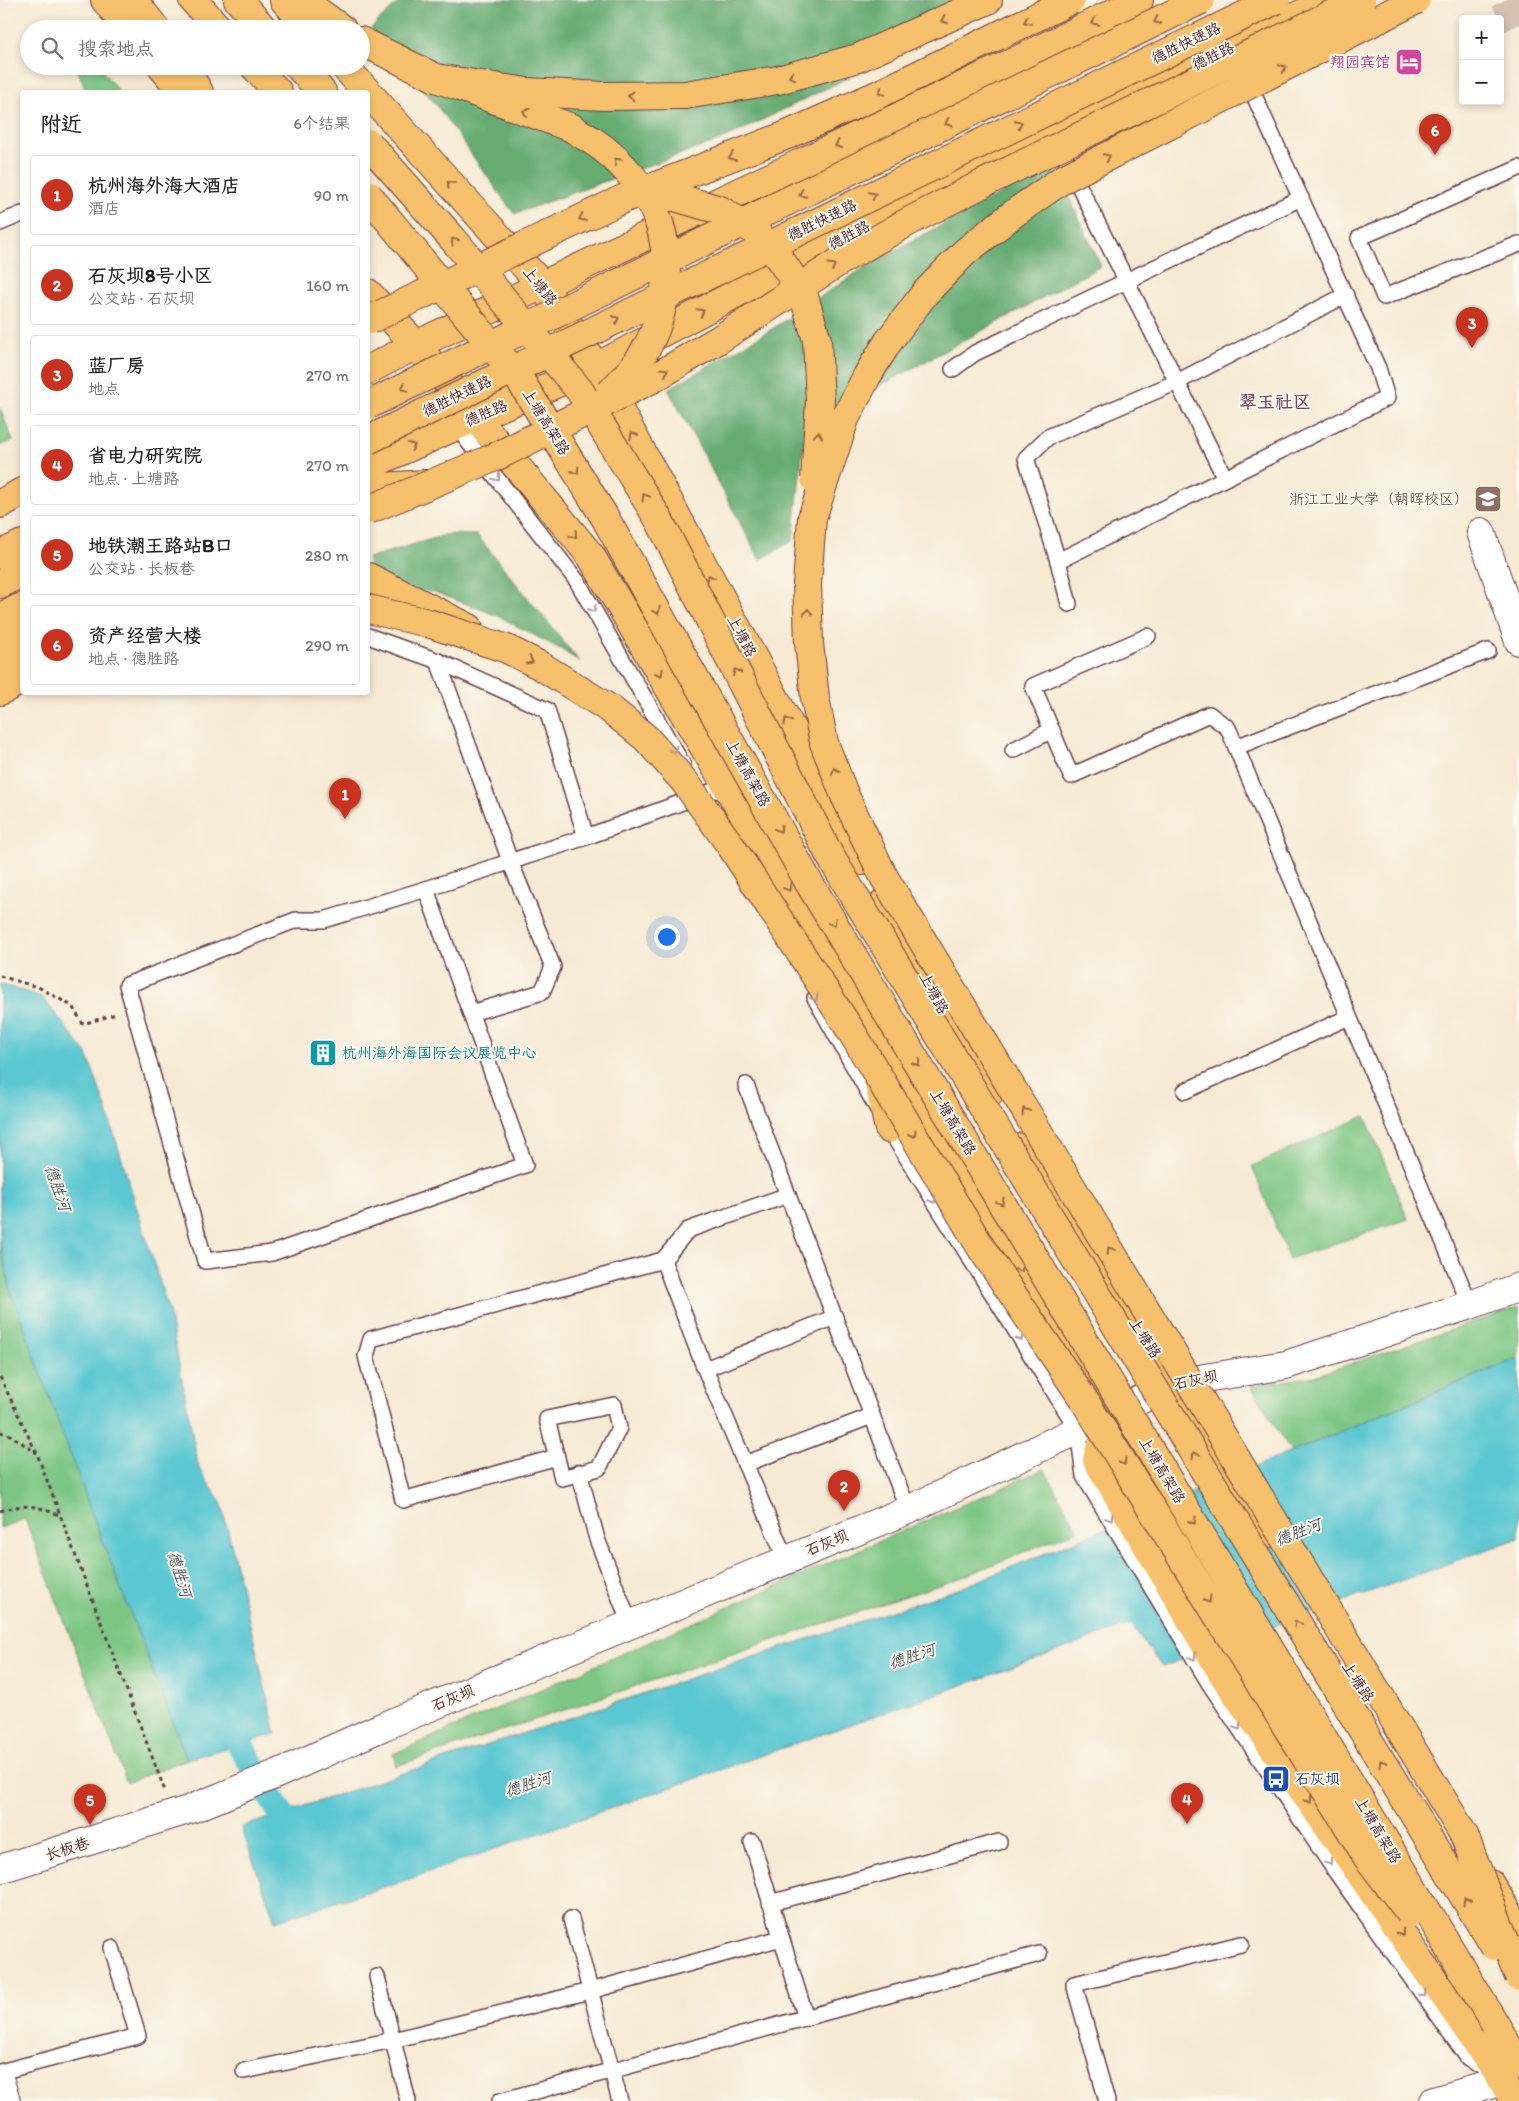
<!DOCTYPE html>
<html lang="zh">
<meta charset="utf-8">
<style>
:root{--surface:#fff;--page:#f2f2f2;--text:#222;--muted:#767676;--line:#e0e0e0;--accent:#c8321e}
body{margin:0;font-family:Itim,"LXGW WenKai TC",sans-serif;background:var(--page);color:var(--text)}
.controls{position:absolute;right:15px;top:15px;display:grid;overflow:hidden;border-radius:5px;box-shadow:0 2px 8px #0003}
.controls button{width:45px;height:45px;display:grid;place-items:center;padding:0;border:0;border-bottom:1px solid var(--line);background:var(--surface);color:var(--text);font:25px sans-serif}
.you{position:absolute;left:666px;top:936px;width:18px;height:18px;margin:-12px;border:4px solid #fff;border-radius:50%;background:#1a73e8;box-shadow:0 0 0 8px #1a73e833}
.badge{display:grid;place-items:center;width:32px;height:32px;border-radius:50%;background:var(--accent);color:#fff;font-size:16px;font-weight:700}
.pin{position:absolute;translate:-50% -41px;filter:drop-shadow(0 1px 2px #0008)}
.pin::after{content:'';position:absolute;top:26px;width:18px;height:15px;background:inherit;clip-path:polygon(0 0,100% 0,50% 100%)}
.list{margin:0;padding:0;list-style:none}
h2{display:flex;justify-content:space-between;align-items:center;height:65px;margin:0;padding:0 20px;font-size:21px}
h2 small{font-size:16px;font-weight:400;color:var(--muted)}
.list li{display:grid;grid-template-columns:32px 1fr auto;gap:15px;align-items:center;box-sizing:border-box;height:80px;margin:0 10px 10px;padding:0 10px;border:1px solid var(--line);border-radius:5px}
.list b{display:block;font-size:19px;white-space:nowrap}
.list p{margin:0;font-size:16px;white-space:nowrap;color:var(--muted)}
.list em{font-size:16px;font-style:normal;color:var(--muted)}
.icon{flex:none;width:28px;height:28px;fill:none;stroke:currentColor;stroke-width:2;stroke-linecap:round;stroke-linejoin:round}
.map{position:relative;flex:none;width:1519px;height:2101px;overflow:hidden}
.search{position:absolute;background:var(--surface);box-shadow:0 2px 8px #0003;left:20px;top:20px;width:350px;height:55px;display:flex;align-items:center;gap:12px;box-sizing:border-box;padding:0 18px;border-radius:28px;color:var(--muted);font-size:19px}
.panel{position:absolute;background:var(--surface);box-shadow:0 2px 8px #0003;left:20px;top:90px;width:350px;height:605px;border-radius:5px}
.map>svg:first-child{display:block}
.green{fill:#7cc684;stroke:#637258}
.forest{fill:#65ab72;stroke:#58654e}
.water{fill:#5ac7d2;stroke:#52737e}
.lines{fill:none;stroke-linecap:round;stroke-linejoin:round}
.canal{stroke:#5ac7d2;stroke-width:26}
.minor-tunnel{stroke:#d4c1b2;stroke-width:28;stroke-dasharray:28 14;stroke-linecap:butt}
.service-casing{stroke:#643d44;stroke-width:18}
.minor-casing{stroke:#643d44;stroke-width:30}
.tertiary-casing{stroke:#643d44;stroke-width:30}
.primary-casing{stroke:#643d44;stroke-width:30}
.trunk-casing{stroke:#643d44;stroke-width:30}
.path{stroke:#643d44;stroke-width:3;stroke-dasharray:4 4;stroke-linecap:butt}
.service{stroke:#fff;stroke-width:15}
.minor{stroke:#fff;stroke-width:28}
.tertiary{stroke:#fff;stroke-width:28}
.primary{stroke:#f7c06c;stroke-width:28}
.trunk{stroke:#f7c06c;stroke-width:28}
.trunk-bridge-casing{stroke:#643d44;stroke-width:30;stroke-linecap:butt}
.trunk-bridge{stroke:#f7c06c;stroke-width:28}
.oneway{stroke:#986748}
.oneway2{stroke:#ae9aa0}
.labels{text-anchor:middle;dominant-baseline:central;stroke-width:4;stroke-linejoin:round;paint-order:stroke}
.street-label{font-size:15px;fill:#4a1f2b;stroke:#fbf7ec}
.hotel-label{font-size:15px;fill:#b23c85;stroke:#fbf7ec;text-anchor:end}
.education-label{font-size:15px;fill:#785e54;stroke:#fbf7ec;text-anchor:end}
.culture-label{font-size:15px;fill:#0d838f;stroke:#fbf7ec;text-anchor:start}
.transit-label{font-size:15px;fill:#164399;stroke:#fbf7ec;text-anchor:start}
.water-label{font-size:16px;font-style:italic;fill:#505a65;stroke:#fbf7ec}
.quarter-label{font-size:18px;font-weight:bold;fill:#7a495f;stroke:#fbf7ec}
</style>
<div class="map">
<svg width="1519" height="2101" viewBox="0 0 1519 2101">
<rect width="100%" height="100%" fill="#fbf7ec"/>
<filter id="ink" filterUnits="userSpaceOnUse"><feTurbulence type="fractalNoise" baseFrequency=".02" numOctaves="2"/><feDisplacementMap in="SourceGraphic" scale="10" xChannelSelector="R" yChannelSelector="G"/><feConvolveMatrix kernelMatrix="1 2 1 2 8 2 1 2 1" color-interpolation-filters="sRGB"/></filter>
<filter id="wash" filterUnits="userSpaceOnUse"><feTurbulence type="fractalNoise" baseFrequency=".0096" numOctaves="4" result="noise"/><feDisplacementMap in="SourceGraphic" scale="20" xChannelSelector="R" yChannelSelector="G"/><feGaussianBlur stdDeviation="1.12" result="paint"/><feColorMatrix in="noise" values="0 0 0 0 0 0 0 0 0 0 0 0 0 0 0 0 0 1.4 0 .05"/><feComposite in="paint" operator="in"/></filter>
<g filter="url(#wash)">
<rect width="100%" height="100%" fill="#f6ead4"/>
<g class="green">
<polygon points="76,66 98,66 119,92 87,92"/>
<polygon points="0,408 13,441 0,445"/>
<polygon points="1365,1116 1408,1219 1289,1259 1252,1166"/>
<polygon points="0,1240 11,1292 187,1759 127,1783 25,1519 0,1528"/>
<polygon points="1519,1307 1519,1358 1291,1452 1251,1386 1314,1376"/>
<polygon points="1044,1469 1078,1530 957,1579 396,1766 393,1754"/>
</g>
<g class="forest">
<polygon points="401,0 1006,0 726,138 514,214 437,106 371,28"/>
<polygon points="1053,166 1067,192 1101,266 805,427 793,541 760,560 668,389 767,332 874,261"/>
<polygon points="448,534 477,535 580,662 562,650 498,616 434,592 368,587 368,558"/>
</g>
<g class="water">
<polygon points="0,984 42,997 87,1054 106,1108 169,1312 199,1469 221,1502 276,1734 187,1759 92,1514 11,1292 0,1240"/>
<polygon points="1519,1358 1519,1538 1162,1667 1131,1624 997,1673 409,1879 275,1921 241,1827 961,1588"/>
</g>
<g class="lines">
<polyline class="canal" points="224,1714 226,1721 284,1819 309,1834"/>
</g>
</g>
<g filter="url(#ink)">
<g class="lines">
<polyline class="minor-tunnel" points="1505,0 1519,28"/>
<g class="service-casing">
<g id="service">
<polyline points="1057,142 1225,478"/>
<polyline points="1519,168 1359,238 1384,297 1519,244"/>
<polyline points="0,223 22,214"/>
<polyline points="953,369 975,353 1301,198"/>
<polyline points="456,426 577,581 683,765"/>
<polyline points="1058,561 1387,398 1378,368 1247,80"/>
<polyline points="1069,604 1058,561 1026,458 1048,437 1177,382 1346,295"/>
<polyline points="368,636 438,661 547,710 586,837"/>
<polyline points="1148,636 1033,686 1071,776 1209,714 1228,728 1470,1305"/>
<polyline points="438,661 510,861 553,967 542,992 471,1013"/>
<polyline points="1236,747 1488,651"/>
<polyline points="1013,750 1052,730"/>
<polyline points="426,889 525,1165 272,1253 205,1261 127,985 296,920 324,920 426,889 586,837 727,786"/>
<polyline points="815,998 889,1129 1078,1430 1084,1476 1211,1686 1336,1872 1468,2058 1488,2071"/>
<polyline points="746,1085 908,1510"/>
<polyline points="1185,1091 1349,1017"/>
<polyline points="663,1260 705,1369 786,1560"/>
<polyline points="705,1369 835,1317"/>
<polygon points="614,1405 619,1428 599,1468 562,1478 547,1419"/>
<polyline points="557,1457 403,1500 366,1356 371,1339 663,1260 688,1230 788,1195"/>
<polyline points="745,1464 872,1416"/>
<polyline points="579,1472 597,1539 630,1624"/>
<polyline points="752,1842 806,2018"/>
<polyline points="770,1903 999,1842"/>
<polyline points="571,1919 620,2101"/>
<polyline points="377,1977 408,2101"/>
<polyline points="244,2071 393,2040 590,1991 781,1938"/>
<polyline points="0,2072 138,2036 112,1948"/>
<polyline points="500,2101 1039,1954"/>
<polyline points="1107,2101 1074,1984 1241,1944"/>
</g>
</g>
<g class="minor-casing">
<g id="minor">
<polyline points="1481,532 1519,641"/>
<polyline points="1174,1383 1286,1365 1470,1305 1519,1287"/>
<polyline points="1434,2101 1503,2081"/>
</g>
</g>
<g class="tertiary-casing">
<g id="tertiary">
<polyline points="0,1869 191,1809 279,1773 384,1726 908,1510 1110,1415 1174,1383"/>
<polyline points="0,2082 6,2101"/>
</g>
</g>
<g class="primary-casing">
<g id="primary">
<polyline points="105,0 129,29"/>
<polyline points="284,0 310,29"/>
<polyline points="161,66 183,92"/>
<polyline points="344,66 542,285 596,367 863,861"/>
<polyline points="368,293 416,345 591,556 865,1020 1110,1415 1097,1460 1222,1673 1503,2081 1514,2101"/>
<polyline points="368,370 416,345 1022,58 1139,0"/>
<polyline points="368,466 476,417 596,367 907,204 1330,0"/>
<polyline points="0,555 22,544"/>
<polyline points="0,640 22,629"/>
<polyline points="885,901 989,1094"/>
<polyline points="878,1080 889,1129"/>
<polyline points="1023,1147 1174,1383 1266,1534"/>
<polyline points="1490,1884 1519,1929"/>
</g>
</g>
<g class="trunk-casing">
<g id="trunk">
<polyline points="133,0 156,29"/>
<polyline points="193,0 219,29"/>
<polyline points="238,0 264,29"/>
<polyline points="302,0 342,29"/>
<polyline points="361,41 436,78 572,128"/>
<polyline points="184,66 199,92"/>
<polyline points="254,66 278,92"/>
<polyline points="298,66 322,92"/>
<polyline points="436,78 527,92 604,96 685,95 778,80 858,58 988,0"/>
<polyline points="368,488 426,484"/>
<polyline points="0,504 22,492"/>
<polyline points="368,577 469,628"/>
<polyline points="0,584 22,573"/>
<polyline points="0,617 22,607"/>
<polyline points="0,664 22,653"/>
<polyline points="0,691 22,680"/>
<polyline points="1495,2024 1519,2065"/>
</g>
</g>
<g class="path">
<polyline points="0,976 40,988 72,1006 83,1024 116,1014"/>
<polyline points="0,1377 37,1454 165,1791"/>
<polyline points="0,1432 10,1435 37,1453"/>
<path d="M 0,1511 C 28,1503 35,1505 61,1516"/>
</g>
<use href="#service" class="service"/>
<use href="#minor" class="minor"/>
<use href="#tertiary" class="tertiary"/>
<use href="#primary" class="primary"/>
<use href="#trunk" class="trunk"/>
<g class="trunk-bridge-casing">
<g id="trunk-bridge">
<polyline points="1416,0 1063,179 1013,214 965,252 925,293 888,342 867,376 845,419 812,518 807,584 809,643 815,698 824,743 845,796 884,877 1464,1835 1519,1977"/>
<path d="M 572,128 C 582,135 594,141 604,149 C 623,164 642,186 653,208 C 673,248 669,306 648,345 C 639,363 624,378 610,393"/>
<polyline points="368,143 453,239 580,391 659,520 830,856 1494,1946"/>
<polyline points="368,195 520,380 604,516 808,881 1495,2024"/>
<polyline points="643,197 675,197 720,210 755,231 779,258 803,293 817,340 820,402 815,479"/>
<polyline points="369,320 625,198 787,135 877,95 1071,0"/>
<polyline points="368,405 1201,0"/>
<polyline points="368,440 1276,0"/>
<polyline points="368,510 493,458 656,377 718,340 845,258 906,223 982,184 1361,0"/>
<polyline points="368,609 428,623 507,649 541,666 610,709 646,738 685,782 731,846 853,1034 982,1249 1084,1400 1368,1858 1410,1913"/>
</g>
</g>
<use href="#trunk-bridge" class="trunk-bridge"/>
</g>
<defs><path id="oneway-chevron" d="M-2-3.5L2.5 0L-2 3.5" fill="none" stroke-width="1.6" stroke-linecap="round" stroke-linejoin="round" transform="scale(1.25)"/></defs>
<g class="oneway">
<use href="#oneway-chevron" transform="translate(944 20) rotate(156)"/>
<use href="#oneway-chevron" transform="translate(1027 21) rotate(154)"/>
<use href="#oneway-chevron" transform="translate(1157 21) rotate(154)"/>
<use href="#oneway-chevron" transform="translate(1095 22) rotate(154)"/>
<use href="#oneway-chevron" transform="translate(1283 68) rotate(-27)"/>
<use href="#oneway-chevron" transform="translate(792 76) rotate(164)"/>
<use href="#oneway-chevron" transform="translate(881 92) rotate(154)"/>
<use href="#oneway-chevron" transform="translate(631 96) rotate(179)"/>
<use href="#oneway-chevron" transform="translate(526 112) rotate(-160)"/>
<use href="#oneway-chevron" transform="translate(948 123) rotate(154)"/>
<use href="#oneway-chevron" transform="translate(1019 124) rotate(-26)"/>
<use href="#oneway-chevron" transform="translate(838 145) rotate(155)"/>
<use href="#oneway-chevron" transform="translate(732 157) rotate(158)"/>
<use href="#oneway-chevron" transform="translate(1107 157) rotate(-27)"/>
<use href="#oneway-chevron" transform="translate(617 161) rotate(-137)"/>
<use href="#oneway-chevron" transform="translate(450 184) rotate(-132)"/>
<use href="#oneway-chevron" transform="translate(802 194) rotate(154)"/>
<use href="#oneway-chevron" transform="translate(873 195) rotate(-26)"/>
<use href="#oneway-chevron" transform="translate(582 218) rotate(155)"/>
<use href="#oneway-chevron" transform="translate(454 241) rotate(-131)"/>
<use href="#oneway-chevron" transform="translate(832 266) rotate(-32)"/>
<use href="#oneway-chevron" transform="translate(701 312) rotate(-28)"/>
<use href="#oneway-chevron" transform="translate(616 319) rotate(-26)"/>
<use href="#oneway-chevron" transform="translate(665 371) rotate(-31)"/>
<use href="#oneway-chevron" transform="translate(404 388) rotate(154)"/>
<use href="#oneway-chevron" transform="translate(633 435) rotate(-118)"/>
<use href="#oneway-chevron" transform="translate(818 435) rotate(-86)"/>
<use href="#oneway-chevron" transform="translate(412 446) rotate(-24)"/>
<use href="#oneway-chevron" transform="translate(576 471) rotate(58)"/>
<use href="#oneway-chevron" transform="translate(645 497) rotate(-122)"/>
<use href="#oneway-chevron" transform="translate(574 535) rotate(50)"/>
<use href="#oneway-chevron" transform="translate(710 578) rotate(-118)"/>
<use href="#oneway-chevron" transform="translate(657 611) rotate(61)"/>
<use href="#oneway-chevron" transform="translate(808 612) rotate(-92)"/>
<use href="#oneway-chevron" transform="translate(530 661) rotate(27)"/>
<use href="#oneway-chevron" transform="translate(736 672) rotate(-117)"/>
<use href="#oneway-chevron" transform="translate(660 673) rotate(60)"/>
<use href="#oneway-chevron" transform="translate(787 721) rotate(-118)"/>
<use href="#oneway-chevron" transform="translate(835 771) rotate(-112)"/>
<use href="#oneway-chevron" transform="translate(779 829) rotate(61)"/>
<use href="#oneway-chevron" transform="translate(788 888) rotate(59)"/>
<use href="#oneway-chevron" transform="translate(833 923) rotate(59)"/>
<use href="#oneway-chevron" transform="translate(917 1063) rotate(59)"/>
<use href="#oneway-chevron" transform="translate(1025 1111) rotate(-121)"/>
<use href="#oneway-chevron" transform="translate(913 1134) rotate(59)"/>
<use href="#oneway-chevron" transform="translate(1001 1202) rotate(59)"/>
<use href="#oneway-chevron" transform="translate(1110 1250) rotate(-121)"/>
<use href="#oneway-chevron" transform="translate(1020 1269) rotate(58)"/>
<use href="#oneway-chevron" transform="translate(1195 1455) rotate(-121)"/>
<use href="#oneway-chevron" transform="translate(1123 1462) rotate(58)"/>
<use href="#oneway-chevron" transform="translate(1193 1521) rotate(59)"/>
<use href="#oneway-chevron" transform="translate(1208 1600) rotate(58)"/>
<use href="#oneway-chevron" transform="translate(1297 1624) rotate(-121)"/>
<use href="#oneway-chevron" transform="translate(1382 1763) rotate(-121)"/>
<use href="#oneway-chevron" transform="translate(1309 1800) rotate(55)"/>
<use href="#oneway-chevron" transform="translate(1466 1901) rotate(-121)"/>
<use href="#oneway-chevron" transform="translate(1401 1933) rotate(55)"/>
</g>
<g class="oneway2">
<use href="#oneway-chevron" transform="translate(497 478) rotate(52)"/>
<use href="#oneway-chevron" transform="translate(593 609) rotate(60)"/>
<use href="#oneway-chevron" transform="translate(674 750) rotate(60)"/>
<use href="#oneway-chevron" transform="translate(815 998) rotate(61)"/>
<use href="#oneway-chevron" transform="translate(933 1200) rotate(58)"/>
<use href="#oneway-chevron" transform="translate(1020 1338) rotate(58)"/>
<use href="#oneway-chevron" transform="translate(1110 1518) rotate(59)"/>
<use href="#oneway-chevron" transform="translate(1193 1657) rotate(59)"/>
<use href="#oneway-chevron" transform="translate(1238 1727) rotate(56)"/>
<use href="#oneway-chevron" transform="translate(1329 1862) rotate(56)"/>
<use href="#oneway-chevron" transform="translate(1423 1994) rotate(55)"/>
</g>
</g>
<defs>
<g id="hotel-square" transform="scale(1.4375)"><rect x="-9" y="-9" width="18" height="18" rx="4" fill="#d1479c" stroke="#fbf7ec"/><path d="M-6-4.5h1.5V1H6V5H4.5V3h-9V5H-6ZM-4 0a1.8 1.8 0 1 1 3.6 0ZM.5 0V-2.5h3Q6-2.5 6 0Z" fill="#fff"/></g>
<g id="university-square" transform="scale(1.4375)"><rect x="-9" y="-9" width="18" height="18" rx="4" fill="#8d6e63" stroke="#fbf7ec"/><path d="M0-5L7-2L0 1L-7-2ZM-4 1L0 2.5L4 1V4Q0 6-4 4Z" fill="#fff"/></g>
<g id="building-square" transform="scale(1.4375)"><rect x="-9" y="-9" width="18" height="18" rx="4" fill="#0f9aa8" stroke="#fbf7ec"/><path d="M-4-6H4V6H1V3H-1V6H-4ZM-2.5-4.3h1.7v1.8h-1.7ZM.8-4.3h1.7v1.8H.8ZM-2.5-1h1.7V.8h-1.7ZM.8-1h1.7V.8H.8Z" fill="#fff"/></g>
<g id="bus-square" transform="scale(1.4375)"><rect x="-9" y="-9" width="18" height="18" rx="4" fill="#1a4fb4" stroke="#fbf7ec"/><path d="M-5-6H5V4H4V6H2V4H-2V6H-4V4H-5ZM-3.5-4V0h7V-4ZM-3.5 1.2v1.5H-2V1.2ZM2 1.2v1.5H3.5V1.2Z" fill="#fff"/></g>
</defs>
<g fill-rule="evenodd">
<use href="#hotel-square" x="1409" y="62"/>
<use href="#university-square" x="1488" y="499"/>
<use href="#building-square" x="323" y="1053"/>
<use href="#bus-square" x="1276" y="1779"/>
</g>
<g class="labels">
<g class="street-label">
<text transform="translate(1186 43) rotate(-26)">德胜快速路</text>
<text transform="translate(1213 56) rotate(-26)">德胜路</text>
<text transform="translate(822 220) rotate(-26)">德胜快速路</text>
<text transform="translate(849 235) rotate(-28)">德胜路</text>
<text transform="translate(540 286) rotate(52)">上塘路</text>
<text transform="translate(457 396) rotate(-26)">德胜快速路</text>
<text transform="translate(486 413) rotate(-23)">德胜路</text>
<text transform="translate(546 422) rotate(58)">上塘高架路</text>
<text transform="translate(742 636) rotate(62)">上塘路</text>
<text transform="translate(748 773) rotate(61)">上塘高架路</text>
<text transform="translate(934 993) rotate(62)">上塘路</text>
<text transform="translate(953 1122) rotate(59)">上塘高架路</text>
<text transform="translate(1145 1338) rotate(57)">上塘路</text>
<text transform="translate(1196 1380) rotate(-11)">石灰坝</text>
<text transform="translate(1162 1470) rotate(59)">上塘高架路</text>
<text transform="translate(827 1543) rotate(-22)">石灰坝</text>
<text transform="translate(1358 1682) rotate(57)">上塘路</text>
<text transform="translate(453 1698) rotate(-22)">石灰坝</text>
<text transform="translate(1378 1830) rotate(59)">上塘高架路</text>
<text transform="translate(67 1849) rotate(-17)">长板巷</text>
</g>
<g class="hotel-label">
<text x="1390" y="62">翔园宾馆</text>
</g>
<g class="education-label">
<text x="1469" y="499">浙江工业大学（朝晖校区）</text>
</g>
<g class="culture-label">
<text x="342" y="1053">杭州海外海国际会议展览中心</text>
</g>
<g class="transit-label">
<text x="1295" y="1779">石灰坝</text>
</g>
<g class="water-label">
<text transform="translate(58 1188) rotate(71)">德胜河</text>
<text transform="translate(1298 1532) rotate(-21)">德胜河</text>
<text transform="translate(180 1574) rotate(73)">德胜河</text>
<text transform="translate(912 1656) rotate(-18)">德胜河</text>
<text transform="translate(528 1784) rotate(-18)">德胜河</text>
</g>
<g class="quarter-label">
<text x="1275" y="402">翠玉社区</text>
</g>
</g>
</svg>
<div class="controls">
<button>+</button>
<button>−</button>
</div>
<div class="you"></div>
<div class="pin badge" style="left:345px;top:819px">1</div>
<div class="pin badge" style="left:844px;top:1511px">2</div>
<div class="pin badge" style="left:1472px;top:348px">3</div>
<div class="pin badge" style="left:1187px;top:1824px">4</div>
<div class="pin badge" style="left:90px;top:1825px">5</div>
<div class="pin badge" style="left:1435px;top:155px">6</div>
<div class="search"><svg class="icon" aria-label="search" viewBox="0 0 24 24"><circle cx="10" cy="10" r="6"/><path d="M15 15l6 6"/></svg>搜索地点</div>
<section class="panel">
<h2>附近<small>6个结果</small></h2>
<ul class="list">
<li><span class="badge">1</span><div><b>杭州海外海大酒店</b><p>酒店</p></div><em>90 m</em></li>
<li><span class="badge">2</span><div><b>石灰坝8号小区</b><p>公交站 · 石灰坝</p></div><em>160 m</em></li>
<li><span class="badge">3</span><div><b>蓝厂房</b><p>地点</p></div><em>270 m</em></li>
<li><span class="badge">4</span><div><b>省电力研究院</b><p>地点 · 上塘路</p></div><em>270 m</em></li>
<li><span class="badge">5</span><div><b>地铁潮王路站B口</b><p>公交站 · 长板巷</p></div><em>280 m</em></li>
<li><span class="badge">6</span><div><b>资产经营大楼</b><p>地点 · 德胜路</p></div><em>290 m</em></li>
</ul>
</section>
</div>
